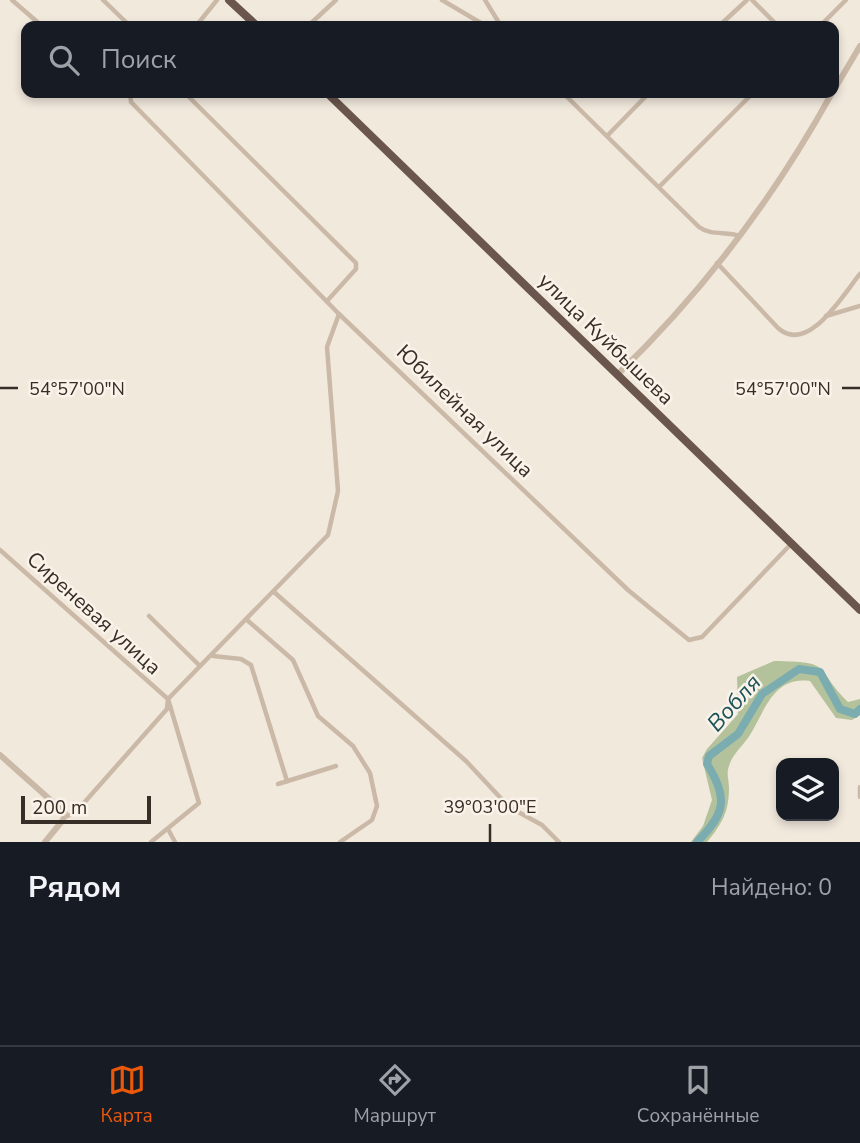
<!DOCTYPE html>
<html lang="ru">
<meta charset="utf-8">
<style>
:root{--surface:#171b24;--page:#242831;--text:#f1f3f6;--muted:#9ea1a6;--line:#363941;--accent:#ea580c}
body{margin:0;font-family:"Nunito Sans",sans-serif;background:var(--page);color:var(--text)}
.controls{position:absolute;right:21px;bottom:21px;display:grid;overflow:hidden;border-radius:14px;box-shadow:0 4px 10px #0003}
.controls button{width:63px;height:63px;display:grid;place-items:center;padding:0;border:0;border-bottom:2px solid var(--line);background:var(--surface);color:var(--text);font:35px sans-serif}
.scale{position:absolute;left:21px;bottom:18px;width:130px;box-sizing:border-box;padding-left:7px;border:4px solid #382e28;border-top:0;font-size:19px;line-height:24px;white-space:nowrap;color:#382e28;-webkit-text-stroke:5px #faf3e9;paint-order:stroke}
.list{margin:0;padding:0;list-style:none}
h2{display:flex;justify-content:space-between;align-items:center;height:91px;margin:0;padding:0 28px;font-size:30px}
h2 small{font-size:23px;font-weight:400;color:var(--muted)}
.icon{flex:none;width:38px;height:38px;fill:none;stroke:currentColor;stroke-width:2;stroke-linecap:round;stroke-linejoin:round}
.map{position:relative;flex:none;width:860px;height:842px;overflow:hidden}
.search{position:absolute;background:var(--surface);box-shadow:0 4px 10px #0003;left:21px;right:21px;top:21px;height:77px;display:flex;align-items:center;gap:18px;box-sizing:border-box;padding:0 24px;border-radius:14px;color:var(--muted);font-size:26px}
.sheet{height:203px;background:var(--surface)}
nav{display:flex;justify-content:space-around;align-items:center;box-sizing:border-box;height:98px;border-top:2px solid var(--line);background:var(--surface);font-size:19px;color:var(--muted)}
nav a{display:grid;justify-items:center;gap:4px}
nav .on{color:var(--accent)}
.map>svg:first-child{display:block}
.green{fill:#b4c29c}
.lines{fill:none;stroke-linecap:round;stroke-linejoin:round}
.river{stroke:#7bacb0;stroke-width:8}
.minor{stroke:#cbb9a8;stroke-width:4.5}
.tertiary{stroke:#cbb9a8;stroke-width:6}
.trunk{stroke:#6a564c;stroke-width:8}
.ticks{fill:none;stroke:#382e28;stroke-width:2.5}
.labels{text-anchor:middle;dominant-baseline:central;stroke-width:5;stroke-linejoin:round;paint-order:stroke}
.street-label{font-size:21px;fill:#382e28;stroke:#faf3e9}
.water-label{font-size:23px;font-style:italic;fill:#1d545a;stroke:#faf3e9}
.ticks-label{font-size:18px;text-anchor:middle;fill:#382e28;stroke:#faf3e9;stroke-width:5;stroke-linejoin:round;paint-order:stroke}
</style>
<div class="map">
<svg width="860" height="842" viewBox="0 0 860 842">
<rect width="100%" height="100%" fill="#f2e9dd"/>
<path class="green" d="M 774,661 C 835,662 812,666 848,702 L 860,699 L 860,715 L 852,720 L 836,718 L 810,681 C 773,676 765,711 750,735 C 743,746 733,753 729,766 C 726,774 729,780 729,788 C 729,812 722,824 707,842 L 691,842 L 703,826 L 712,800 L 702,758 L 707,749 L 738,714 L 737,677 Z"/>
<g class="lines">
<path class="river" d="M 697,842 C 726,813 728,798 707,764 L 709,756 L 738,734 L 762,694 L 799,669 L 820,672 L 840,709 L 855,714 L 860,709"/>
<g class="minor">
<polyline points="12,0 42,26"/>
<polyline points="103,0 130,26"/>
<polyline points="442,0 486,26"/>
<polyline points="485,0 501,26"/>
<polyline points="752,0 778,26"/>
<polyline points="196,26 217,0"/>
<polyline points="308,26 336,0"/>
<polyline points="719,26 747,0"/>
<polyline points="820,26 846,0"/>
<polyline points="130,93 131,102 339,314 628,590 689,640 702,637 792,543"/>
<polyline points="185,93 356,263 356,269 327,301"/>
<path d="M 563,93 L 699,227 C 711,236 726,231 740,236"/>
<polyline points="607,136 649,93"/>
<polyline points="659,187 753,93"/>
<path d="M 717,263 L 778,328 C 808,355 842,296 860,274"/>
<polyline points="826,316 860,306"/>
<polyline points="0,550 168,699 167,709 75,813 65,817"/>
<polyline points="274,592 466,761 509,807 542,825 559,842"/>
<polyline points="149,616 200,666"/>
<polyline points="247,620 293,660 318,716 353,746 370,773 377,806 372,820 340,842"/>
<polyline points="213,656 241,659 251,665 287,781"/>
<polyline points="278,784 336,766"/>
<polyline points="860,787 860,797"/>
<polyline points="168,829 175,842"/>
<polyline points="151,842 199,803 168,699 328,535 338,491 327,347 339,314"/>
</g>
<g class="tertiary">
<polyline points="834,90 860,46"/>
<path d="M 617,375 C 702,293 775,196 832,93"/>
<polyline points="0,755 65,813 63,820 45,842"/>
</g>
<g class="trunk">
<polyline points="229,0 257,26"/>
<polyline points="327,93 860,610"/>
</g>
</g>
<path class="ticks" d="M 0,388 L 18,388M 842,388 L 860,388M 490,824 L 490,842"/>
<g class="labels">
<g class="street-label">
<text transform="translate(606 339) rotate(44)">улица Куйбышева</text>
<text transform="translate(465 411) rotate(44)">Юбилейная улица</text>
<text transform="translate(94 613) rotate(42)">Сиреневая улица</text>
</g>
<g class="water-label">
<text transform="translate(734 703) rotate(-48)">Вобля</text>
</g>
</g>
<g class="ticks-label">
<text x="77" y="395">54°57'00"N</text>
<text x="783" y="395">54°57'00"N</text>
<text x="490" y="813">39°03'00"E</text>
</g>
</svg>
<div class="controls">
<button><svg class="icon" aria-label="layers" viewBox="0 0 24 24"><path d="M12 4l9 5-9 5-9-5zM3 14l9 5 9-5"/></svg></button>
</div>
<div class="scale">200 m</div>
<div class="search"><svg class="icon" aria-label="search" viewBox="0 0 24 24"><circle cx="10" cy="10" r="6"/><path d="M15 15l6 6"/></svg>Поиск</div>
</div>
<section class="sheet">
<h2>Рядом<small>Найдено: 0</small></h2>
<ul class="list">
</ul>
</section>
<nav>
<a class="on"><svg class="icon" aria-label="map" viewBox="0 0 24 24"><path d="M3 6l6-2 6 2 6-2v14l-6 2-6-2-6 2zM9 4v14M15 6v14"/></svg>Карта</a>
<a><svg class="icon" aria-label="directions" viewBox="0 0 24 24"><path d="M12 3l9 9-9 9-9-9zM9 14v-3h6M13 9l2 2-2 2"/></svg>Маршрут</a>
<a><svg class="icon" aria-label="saved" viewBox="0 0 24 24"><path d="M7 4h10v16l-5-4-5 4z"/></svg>Сохранённые</a>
</nav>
